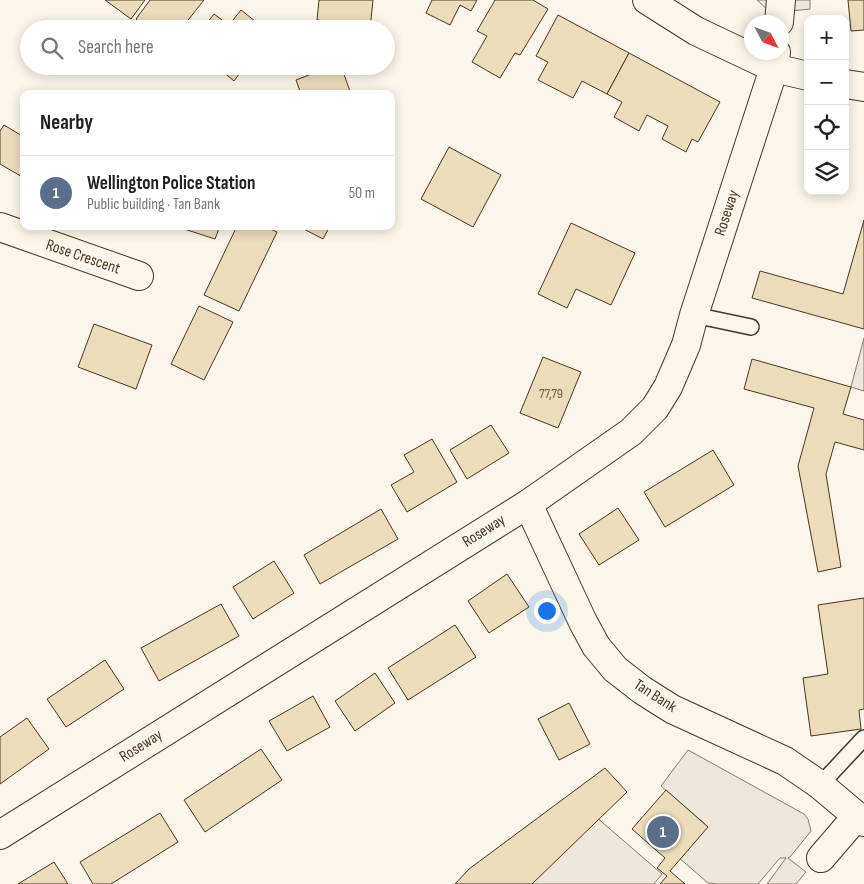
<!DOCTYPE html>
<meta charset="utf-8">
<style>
:root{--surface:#fff;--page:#f2f2f2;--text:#222;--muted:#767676;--line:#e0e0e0;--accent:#111827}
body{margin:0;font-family:"Sofia Sans Condensed",sans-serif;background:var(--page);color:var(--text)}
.controls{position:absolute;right:15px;top:15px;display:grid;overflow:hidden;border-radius:10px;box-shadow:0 2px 12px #0003}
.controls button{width:45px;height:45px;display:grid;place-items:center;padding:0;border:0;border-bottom:1px solid var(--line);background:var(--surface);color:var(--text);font:25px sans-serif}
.compass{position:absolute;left:744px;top:15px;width:45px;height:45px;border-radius:50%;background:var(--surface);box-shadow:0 2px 12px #0003;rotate:131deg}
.you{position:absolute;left:546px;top:610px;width:18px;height:18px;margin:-12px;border:4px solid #fff;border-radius:50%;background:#1a73e8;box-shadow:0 0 0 8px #1a73e833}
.badge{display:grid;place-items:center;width:32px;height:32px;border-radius:50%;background:var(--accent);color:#fff;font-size:16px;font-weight:700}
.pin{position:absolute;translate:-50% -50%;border:2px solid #fff;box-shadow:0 1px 5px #0006}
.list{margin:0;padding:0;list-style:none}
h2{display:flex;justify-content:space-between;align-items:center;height:65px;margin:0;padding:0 20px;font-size:21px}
h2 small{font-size:16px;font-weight:400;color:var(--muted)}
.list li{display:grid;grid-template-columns:32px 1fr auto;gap:15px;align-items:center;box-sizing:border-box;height:75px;padding:0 20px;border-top:1px solid var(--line)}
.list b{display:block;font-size:19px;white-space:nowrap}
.list p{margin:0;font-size:16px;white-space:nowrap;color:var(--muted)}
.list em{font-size:16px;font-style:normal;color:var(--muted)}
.icon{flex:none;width:28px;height:28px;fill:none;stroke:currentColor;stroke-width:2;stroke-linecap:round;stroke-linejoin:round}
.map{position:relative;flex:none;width:864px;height:884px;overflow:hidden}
.search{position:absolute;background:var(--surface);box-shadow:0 2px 12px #0003;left:20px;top:20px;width:375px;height:55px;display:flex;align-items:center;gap:12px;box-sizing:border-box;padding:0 18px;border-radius:28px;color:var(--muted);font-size:19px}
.panel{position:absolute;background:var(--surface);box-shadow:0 2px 12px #0003;left:20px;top:90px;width:375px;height:140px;border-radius:10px}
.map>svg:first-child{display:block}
.parking{fill:#ede7d9;stroke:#887966}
.building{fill:#ecdcbc;stroke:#4a3520}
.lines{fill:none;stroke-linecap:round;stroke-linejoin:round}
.lane-casing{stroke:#4a3520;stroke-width:18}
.street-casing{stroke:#4a3520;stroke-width:30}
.lane{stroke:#fbf6e9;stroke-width:15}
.street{stroke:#fbf6e9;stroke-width:28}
.labels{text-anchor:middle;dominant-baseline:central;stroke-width:4;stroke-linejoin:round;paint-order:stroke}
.number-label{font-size:14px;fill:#725f47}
.street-label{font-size:16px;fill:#4a3520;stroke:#fbf6e9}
</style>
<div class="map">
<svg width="864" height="884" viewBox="0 0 864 884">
<rect width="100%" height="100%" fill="#fbf6e9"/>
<g class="parking">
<polygon points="757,0 810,0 810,9 771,13"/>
<polygon points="864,338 864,391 851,387"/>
<polygon points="688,750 804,814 808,819 811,831 790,857 788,858 806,872 796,884 767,884 786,858 780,858 758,884 718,884 708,883 678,857 705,824 661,786"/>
<polygon points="595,816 662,874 654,884 502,884"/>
</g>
<g class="building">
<polygon points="105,0 145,0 131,19"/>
<polygon points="150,0 204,0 181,29 148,29 136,19"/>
<polygon points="319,0 373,0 370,29 332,28 332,22 317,20"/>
<polygon points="432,0 477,0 471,11 460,5 450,25 426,13"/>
<polygon points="495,0 533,0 548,9 520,55 515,53 500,78 472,62 487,36 477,31"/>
<polygon points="848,0 864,0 864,30 851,31"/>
<polygon points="241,10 265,29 202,29 214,14 229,25"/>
<polygon points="558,15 629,53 607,94 582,81 573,98 538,80 548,62 536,56"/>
<polygon points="629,53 720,102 698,142 692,139 686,152 662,139 668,126 647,115 639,131 614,117 622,102 607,94"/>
<polygon points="216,66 245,66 234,81"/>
<polygon points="332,66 341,66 351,94 301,94 296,80"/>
<polygon points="4,125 24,137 24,178 0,164 0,131"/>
<polygon points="449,147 501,175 473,227 421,199"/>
<polygon points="864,220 864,329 752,298 760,271 843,294"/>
<polygon points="571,223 635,253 611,305 576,289 567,308 538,294"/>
<polygon points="175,226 220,226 215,239"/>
<polygon points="237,226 265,226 277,232 239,311 204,295"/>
<polygon points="298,226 330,226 323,239"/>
<polygon points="199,306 233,322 204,380 171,364"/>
<polygon points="94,324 152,345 136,389 78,367"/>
<polygon points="543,357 581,372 558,428 520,413"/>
<polygon points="752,359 851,387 843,414 864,420 864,450 835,442 826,474 841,567 818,572 798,466 814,408 744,389"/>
<polygon points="491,425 509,453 467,479 450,450"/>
<polygon points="432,439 457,482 407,512 391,485 414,472 404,455"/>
<polygon points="713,450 734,485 665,527 644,492"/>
<polygon points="618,508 639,540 599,565 579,534"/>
<polygon points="381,509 398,539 320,584 304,555"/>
<polygon points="274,561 294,593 253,619 233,587"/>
<polygon points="507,574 529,607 489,633 468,601"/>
<polygon points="864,598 864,709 859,710 861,729 811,736 803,678 828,674 818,605"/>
<polygon points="221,604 239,636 159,681 141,648"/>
<polygon points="455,625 476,657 408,700 388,668"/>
<polygon points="105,660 124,689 66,727 47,699"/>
<polygon points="375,673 395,703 355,731 335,701"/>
<polygon points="313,696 330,727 287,751 269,721"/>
<polygon points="569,703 590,744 559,760 538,719"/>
<polygon points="27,718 49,749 0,784 0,737"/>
<polygon points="261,749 282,780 205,832 184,800"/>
<polygon points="605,768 627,792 532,884 455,884 469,869"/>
<polygon points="666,790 708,827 670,871 685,884 660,884 667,876 657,868 665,858 632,829"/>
<polygon points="160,813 178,842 111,884 93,884 80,862"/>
<polygon points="54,862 68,884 18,884"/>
</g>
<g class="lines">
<g class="lane-casing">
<g id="lane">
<polyline points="694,315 751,327"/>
<polyline points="820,785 864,738"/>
</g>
</g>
<g class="street-casing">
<g id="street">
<polyline points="647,0 696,31 774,68 808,76"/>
<polyline points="779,22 781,0"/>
<polyline points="845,84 864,87"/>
<polyline points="0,227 139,276"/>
<polyline points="528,504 583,622 596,646 615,669 642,690 672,709 785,761 820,785 864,822"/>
<polyline points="0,835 528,504 631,432 655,408 668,387 686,345 694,315 774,68 776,52"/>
<polyline points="821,858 857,816"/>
</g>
</g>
<use href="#lane" class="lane"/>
<use href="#street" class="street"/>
</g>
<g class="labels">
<g class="number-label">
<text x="551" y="393">77,79</text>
</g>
<g class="street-label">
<text transform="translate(727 213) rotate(-72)">Roseway</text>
<text transform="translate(83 257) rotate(19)">Rose Crescent</text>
<text transform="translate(484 531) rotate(-32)">Roseway</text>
<text transform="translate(655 696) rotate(33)">Tan Bank</text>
<text transform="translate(141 746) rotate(-32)">Roseway</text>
</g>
</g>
</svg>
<div class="controls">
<button>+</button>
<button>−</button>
<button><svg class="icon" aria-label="locate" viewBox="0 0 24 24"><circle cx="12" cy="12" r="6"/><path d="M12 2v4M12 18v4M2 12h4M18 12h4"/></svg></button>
<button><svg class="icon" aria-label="layers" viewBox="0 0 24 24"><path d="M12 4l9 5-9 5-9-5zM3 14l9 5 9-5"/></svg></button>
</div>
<svg class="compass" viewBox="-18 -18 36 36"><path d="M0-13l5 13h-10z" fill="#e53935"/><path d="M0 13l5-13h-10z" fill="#767676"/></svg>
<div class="you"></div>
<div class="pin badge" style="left:663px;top:832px;background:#5c6f8a">1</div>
<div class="search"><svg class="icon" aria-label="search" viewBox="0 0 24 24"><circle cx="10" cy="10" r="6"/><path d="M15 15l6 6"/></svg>Search here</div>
<section class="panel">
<h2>Nearby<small></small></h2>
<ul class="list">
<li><span class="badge" style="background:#5c6f8a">1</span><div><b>Wellington Police Station</b><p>Public building · Tan Bank</p></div><em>50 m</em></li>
</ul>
</section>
</div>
